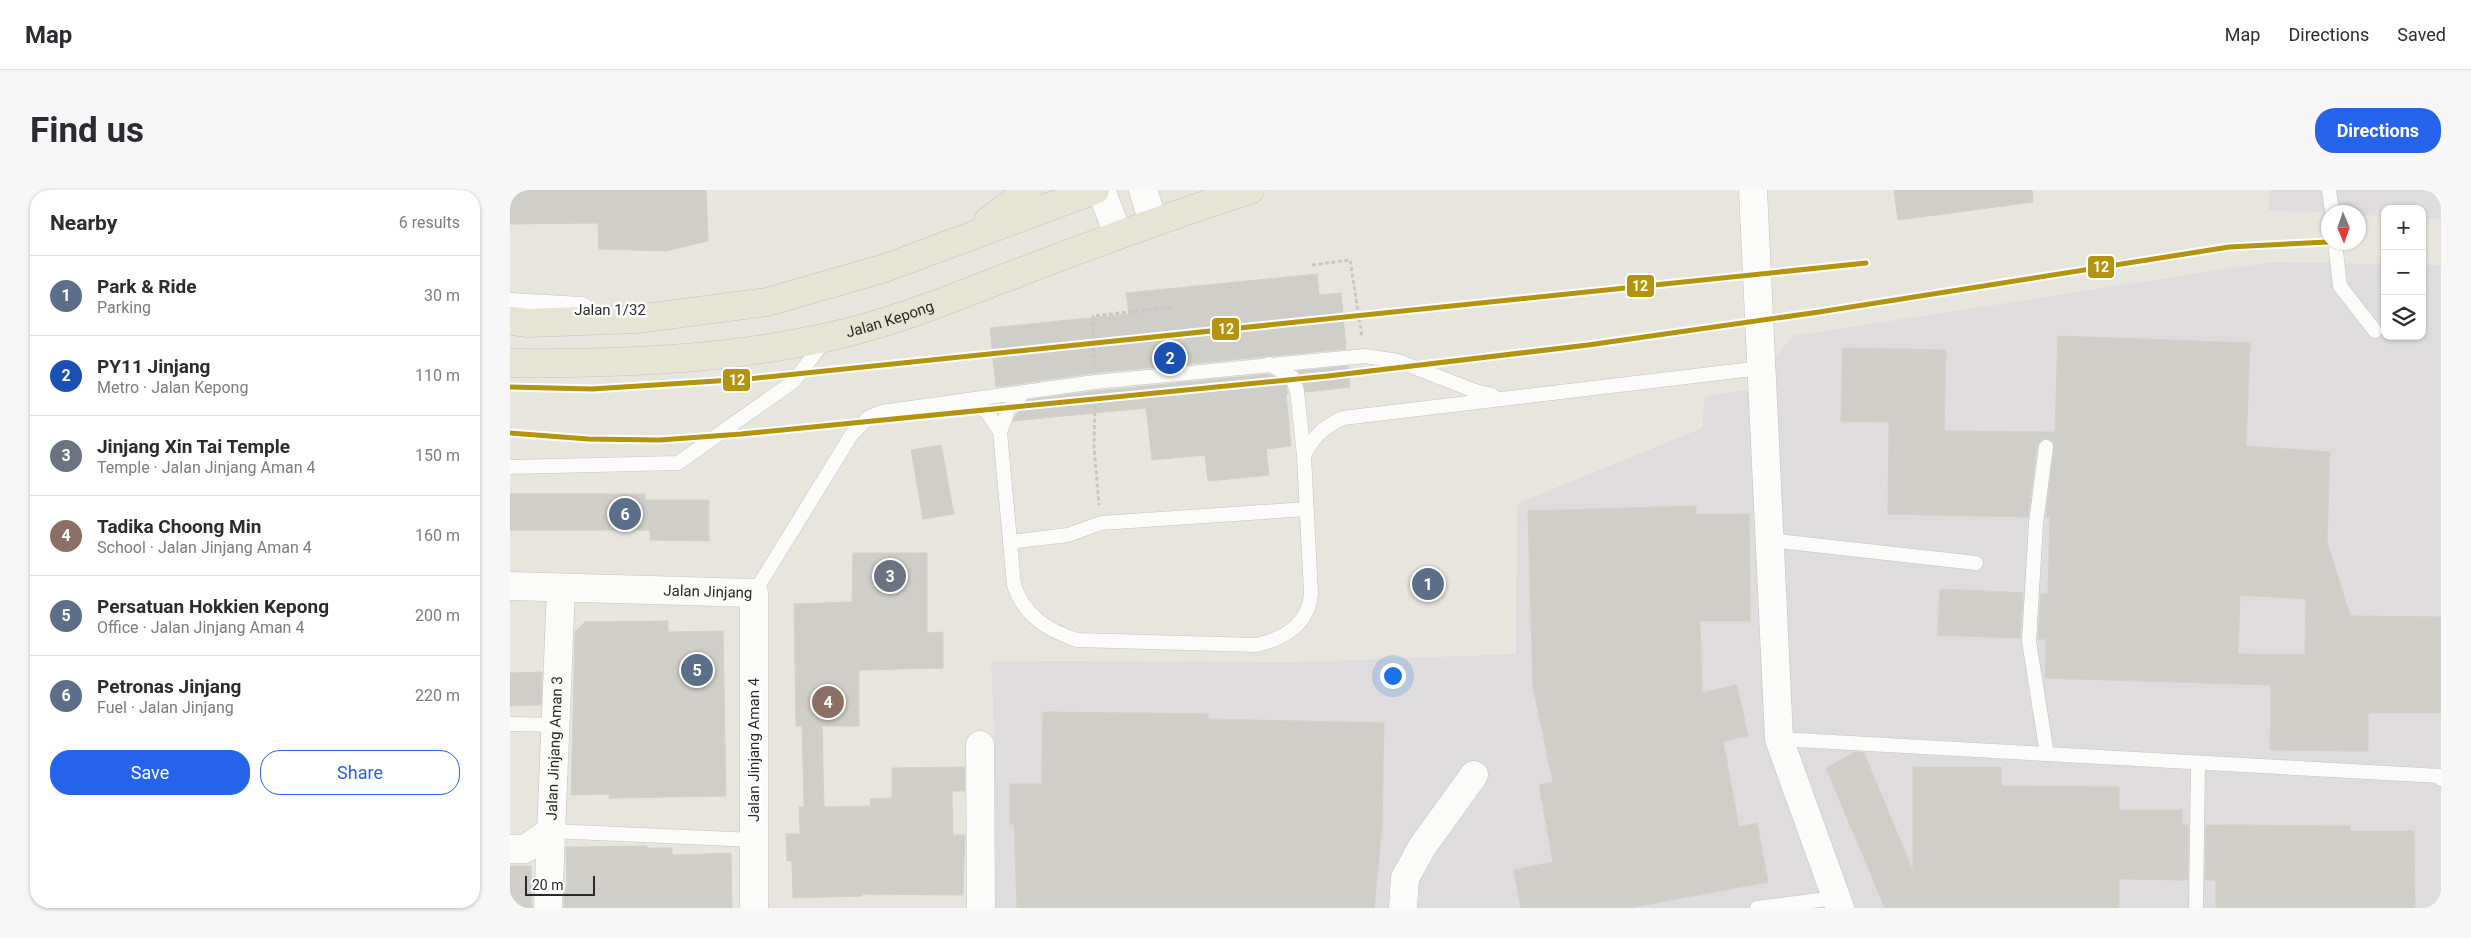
<!DOCTYPE html>
<meta charset="utf-8">
<style>
:root{--surface:#fff;--page:#f7f7f7;--text:#2b2b33;--muted:#7c7c81;--line:#e1e1e2;--accent:#2563eb}
body{margin:0;font-family:Roboto,sans-serif;background:var(--page);color:var(--text)}
.controls{position:absolute;right:15px;top:15px;display:grid;overflow:hidden;border-radius:10px;box-shadow:0 1px 4px #0004}
.controls button{width:45px;height:45px;display:grid;place-items:center;padding:0;border:0;border-bottom:1px solid var(--line);background:var(--surface);color:var(--text);font:25px sans-serif}
.compass{position:absolute;left:1811px;top:15px;width:45px;height:45px;border-radius:50%;background:var(--surface);box-shadow:0 1px 4px #0004;rotate:178deg}
.scale{position:absolute;left:15px;bottom:12px;width:70px;box-sizing:border-box;padding-left:5px;border:2px solid #292929;border-top:0;font-size:14px;line-height:18px;white-space:nowrap;color:#292929;-webkit-text-stroke:4px #fff;paint-order:stroke}
.you{position:absolute;left:882px;top:485px;width:18px;height:18px;margin:-12px;border:4px solid #fff;border-radius:50%;background:#1a73e8;box-shadow:0 0 0 8px #1a73e833}
.badge{display:grid;place-items:center;width:32px;height:32px;border-radius:50%;background:var(--accent);color:#fff;font-size:16px;font-weight:700}
.pin{position:absolute;translate:-50% -50%;border:2px solid #fff;box-shadow:0 1px 5px #0006}
.list{margin:0;padding:0;list-style:none}
h2{display:flex;justify-content:space-between;align-items:center;height:65px;margin:0;padding:0 20px;font-size:21px}
h2 small{font-size:16px;font-weight:400;color:var(--muted)}
.list li{display:grid;grid-template-columns:32px 1fr auto;gap:15px;align-items:center;box-sizing:border-box;height:80px;padding:0 20px;border-top:1px solid var(--line)}
.list b{display:block;font-size:19px;white-space:nowrap}
.list p{margin:0;font-size:16px;white-space:nowrap;color:var(--muted)}
.list em{font-size:16px;font-style:normal;color:var(--muted)}
.actions{display:flex;gap:10px;padding:15px 20px}
.actions a{flex:1;padding:11px 0;border:1px solid var(--accent);border-radius:20px;text-align:center;font-size:18px;color:var(--accent)}
.actions .main{background:var(--accent);color:#fff}
.icon{flex:none;width:28px;height:28px;fill:none;stroke:currentColor;stroke-width:2;stroke-linecap:round;stroke-linejoin:round}
.map{position:relative;flex:none;width:1931px;height:718px;overflow:hidden;border-radius:20px}
header{display:flex;align-items:center;gap:30px;box-sizing:border-box;height:70px;padding:0 25px;background:var(--surface);border-bottom:1px solid var(--line)}
header strong{font-size:24px}
nav{display:flex;gap:28px;margin-inline-start:auto;font-size:18px}
.intro{display:flex;align-items:center;justify-content:space-between;box-sizing:border-box;height:120px;padding:0 30px}
h1{margin:0;font-size:35px}
.button{padding:12px 22px;border-radius:20px;background:var(--accent);color:#fff;font-size:18px;font-weight:700}
main{display:flex;gap:30px;padding:0 30px}
aside{flex:1;background:var(--surface);border-radius:20px;box-shadow:0 1px 4px #0004}
.map>svg:first-child{display:block}
.industrial{fill:#dedcdd}
.building{fill:#d0cec9;stroke:#d2d0ca;fill-rule:evenodd}
.lines{fill:none;stroke-linecap:round;stroke-linejoin:round}
.service-casing{stroke:#c4c4c4;stroke-width:15}
.minor-casing{stroke:#c4c4c4;stroke-width:29}
.secondary-casing{stroke:#c4c4c4;stroke-width:29}
.primary-casing{stroke:#c3c3c0;stroke-width:29}
.path{stroke:#c8c7c6;stroke-width:3;stroke-dasharray:4 2.5;stroke-linecap:butt}
.service{stroke:#fbfbfa;stroke-width:14}
.minor{stroke:#fbfbfa;stroke-width:28}
.secondary{stroke:#fbfbfa;stroke-width:28}
.primary{stroke:#e6e4d2;stroke-width:28}
.metro-1-casing{stroke:#fff;stroke-width:9}
.metro-1{stroke:#b4930e;stroke-width:5}
.labels{text-anchor:middle;dominant-baseline:central;stroke-width:5;stroke-linejoin:round;paint-order:stroke}
.street-label{font-size:15px;fill:#292929;stroke:#fff}
.line-badge{stroke:#fff;stroke-width:2}
.badge-label{font-size:14px;text-anchor:middle;font-weight:bold;fill:#fff}
</style>
<header>
<strong>Map</strong>
<nav><a>Map</a><a>Directions</a><a>Saved</a></nav>
</header>
<div class="intro"><h1>Find us</h1><a class="button">Directions</a></div>
<main>
<aside>
<h2>Nearby<small>6 results</small></h2>
<ul class="list">
<li><span class="badge" style="background:#5c6f8a">1</span><div><b>Park &amp; Ride</b><p>Parking</p></div><em>30 m</em></li>
<li><span class="badge" style="background:#1a4fb4">2</span><div><b>PY11 Jinjang</b><p>Metro · Jalan Kepong</p></div><em>110 m</em></li>
<li><span class="badge" style="background:#6b7280">3</span><div><b>Jinjang Xin Tai Temple</b><p>Temple · Jalan Jinjang Aman 4</p></div><em>150 m</em></li>
<li><span class="badge" style="background:#8d6e63">4</span><div><b>Tadika Choong Min</b><p>School · Jalan Jinjang Aman 4</p></div><em>160 m</em></li>
<li><span class="badge" style="background:#5c6f8a">5</span><div><b>Persatuan Hokkien Kepong</b><p>Office · Jalan Jinjang Aman 4</p></div><em>200 m</em></li>
<li><span class="badge" style="background:#5c6f8a">6</span><div><b>Petronas Jinjang</b><p>Fuel · Jalan Jinjang</p></div><em>220 m</em></li>
</ul>
<div class="actions"><a class="main">Save</a><a>Share</a></div>
</aside>
<div class="map">
<svg width="1931" height="718" viewBox="0 0 1931 718">
<rect width="100%" height="100%" fill="#e7e5de"/>
<g class="industrial">
<polygon points="1760,0 1931,0 1931,29 1912,28 1912,19 1875,19 1875,26 1849,25 1848,22 1758,21"/>
<polygon points="1761,72 1875,74 1875,146 1912,146 1912,75 1931,75 1931,718 486,718 484,533 481,471 789,472 1006,464 1007,314 1192,238 1195,206 1237,200 1283,146"/>
</g>
<g class="building">
<polygon points="0,0 196,0 198,51 156,61 89,59 88,33 0,34"/>
<polygon points="1384,0 1522,0 1523,12 1388,30"/>
<polygon points="807,84 809,105 831,103 836,159 584,183 486,197 480,138 619,124 616,103"/>
<path d="M 1548,146 L 1740,153 L 1736,256 L 1820,262 L 1817,352 L 1840,426 L 1931,427 L 1931,523 L 1858,523 L 1858,561 L 1760,560 L 1761,495 L 1535,488 L 1536,449 L 1528,449 L 1531,404 L 1538,404 L 1540,327 L 1536,327 L 1544,253 L 1538,248 L 1533,249 L 1527,255 L 1518,327 L 1378,324 L 1379,232 L 1331,231 L 1333,158 L 1436,160 L 1434,241 L 1545,242 ZM 1730,405 L 1796,409 L 1795,465 L 1728,464 Z"/>
<polygon points="838,176 840,197 796,202 788,181"/>
<polygon points="759,184 775,193 778,203 776,204 781,256 756,259 759,285 698,291 695,265 642,270 636,218 503,231 506,225 518,210 586,201"/>
<polygon points="431,255 444,324 413,329 401,260"/>
<polygon points="0,304 135,304 135,310 199,310 199,351 140,350 140,340 0,340"/>
<polygon points="1186,316 1186,325 1239,324 1240,431 1190,431 1192,503 1227,495 1238,546 1213,551 1229,637 1247,633 1258,692 1118,718 1011,718 1004,680 1043,672 1029,595 1043,592 1023,497 1018,321"/>
<polygon points="343,363 417,363 417,443 433,442 433,478 349,480 349,536 312,536 314,617 361,616 360,609 382,608 382,578 455,577 455,601 442,601 443,645 455,645 453,705 352,704 352,706 283,708 282,671 277,671 276,644 290,644 289,617 294,617 292,536 286,536 284,414 342,412"/>
<polygon points="1430,399 1513,403 1510,448 1428,445"/>
<polygon points="158,431 158,442 213,441 216,606 99,608 99,604 61,605 65,442 75,432"/>
<polygon points="32,482 31,515 0,516 0,483"/>
<polygon points="533,522 698,524 698,529 874,533 872,637 864,718 507,718 504,634 500,634 500,594 532,594"/>
<polygon points="1346,562 1354,563 1403,681 1403,577 1491,577 1492,596 1609,597 1609,620 1672,620 1672,635 1678,635 1678,690 1609,689 1609,718 1375,718 1316,578"/>
<polygon points="1696,635 1840,636 1840,641 1904,641 1905,718 1706,718 1706,690 1695,690"/>
<polygon points="137,656 137,658 162,658 162,665 221,663 222,718 54,718 54,697 57,697 56,657"/>
<polygon points="0,676 21,676 22,718 0,718"/>
</g>
<g class="lines">
<g class="service-casing">
<g id="service">
<polyline points="1819,0 1822,22"/>
<polyline points="1825,52 1830,96 1865,141"/>
<polyline points="759,174 782,187 787,201 794,265"/>
<path d="M 512,204 L 498,220 L 490,242 L 504,395 C 514,426 537,440 567,450 L 746,455 C 774,449 799,434 801,403 L 794,266 C 803,247 813,237 833,228 L 1251,178"/>
<polyline points="458,211 477,222 490,242"/>
<polyline points="1536,257 1526,333 1519,451 1537,564"/>
<polyline points="0,277 168,273 284,191 315,150"/>
<polyline points="1259,350 1466,373"/>
<polyline points="500,352 558,345 591,333 797,319"/>
<polyline points="244,403 342,244 359,227 372,222 585,192 855,166 888,171 965,201 982,205"/>
<polyline points="0,534 45,535"/>
<polyline points="1269,549 1930,586 1931,589"/>
<polyline points="41,641 244,650"/>
<polyline points="1247,718 1325,708"/>
<polyline points="1686,718 1688,573"/>
</g>
</g>
<g class="minor-casing">
<g id="minor">
<polyline points="1243,0 1269,549 1330,718"/>
<polyline points="0,117 71,121"/>
<path id="s1" d="M 0,396 L 244,403 L 244,718"/>
<polyline points="470,555 471,718"/>
<polyline points="0,659 15,659 41,641"/>
<path id="s2" d="M 38,718 L 51,398"/>
<polyline points="893,718 895,688 912,657 964,585"/>
</g>
</g>
<g class="secondary-casing">
<g id="secondary">
<polyline points="591,0 608,44"/>
<polyline points="633,0 643,32"/>
</g>
</g>
<g class="primary-casing">
<g id="primary">
<polyline points="478,31 518,0"/>
<polyline points="0,131 19,133 127,129 257,112 375,78 585,0"/>
<path id="s3" d="M 0,173 C 106,174 214,170 318,147 C 387,132 453,104 518,79 C 592,51 665,24 740,0"/>
</g>
</g>
<g class="path">
<polyline points="802,75 840,70 852,147"/>
<polyline points="584,175 583,126 664,117"/>
<polyline points="585,209 584,257 589,315"/>
</g>
<use href="#service" class="service"/>
<use href="#minor" class="minor"/>
<use href="#secondary" class="secondary"/>
<use href="#primary" class="primary"/>
<g class="metro-1-casing">
<g id="metro-1">
<polyline points="0,197 82,199 238,189 1356,73"/>
<polyline points="0,243 78,249 150,250 231,244 818,186 1078,155 1309,122 1719,57 1818,52"/>
</g>
</g>
<use href="#metro-1" class="metro-1"/>
</g>
<g class="labels">
<g class="street-label">
<text x="100" y="120">Jalan 1/32</text>
<text stroke="none"><textPath href="#s3" startOffset="384">Jalan Kepong</textPath></text>
<text stroke="none"><textPath href="#s1" startOffset="198">Jalan Jinjang</textPath></text>
<text stroke="none"><textPath href="#s2" startOffset="160">Jalan Jinjang Aman 3</textPath></text>
<text transform="translate(244 560) rotate(-90)">Jalan Jinjang Aman 4</text>
</g>
</g>
<g class="line-badge">
<rect x="1577" y="65" width="28" height="24" rx="5" fill="#b4930e"/>
<rect x="1116" y="84" width="29" height="24" rx="5" fill="#b4930e"/>
<rect x="701" y="127" width="29" height="24" rx="5" fill="#b4930e"/>
<rect x="212" y="178" width="29" height="24" rx="5" fill="#b4930e"/>
</g>
<g class="badge-label">
<text x="1591" y="82">12</text>
<text x="1130" y="101">12</text>
<text x="716" y="144">12</text>
<text x="227" y="195">12</text>
</g>
</svg>
<div class="controls">
<button>+</button>
<button>−</button>
<button><svg class="icon" aria-label="layers" viewBox="0 0 24 24"><path d="M12 4l9 5-9 5-9-5zM3 14l9 5 9-5"/></svg></button>
</div>
<svg class="compass" viewBox="-18 -18 36 36"><path d="M0-13l5 13h-10z" fill="#e53935"/><path d="M0 13l5-13h-10z" fill="#7c7c81"/></svg>
<div class="scale">20 m</div>
<div class="you"></div>
<div class="pin badge" style="left:918px;top:394px;background:#5c6f8a">1</div>
<div class="pin badge" style="left:660px;top:168px;background:#1a4fb4">2</div>
<div class="pin badge" style="left:380px;top:386px;background:#6b7280">3</div>
<div class="pin badge" style="left:318px;top:512px;background:#8d6e63">4</div>
<div class="pin badge" style="left:187px;top:480px;background:#5c6f8a">5</div>
<div class="pin badge" style="left:115px;top:324px;background:#5c6f8a">6</div>
</div>
</main>
